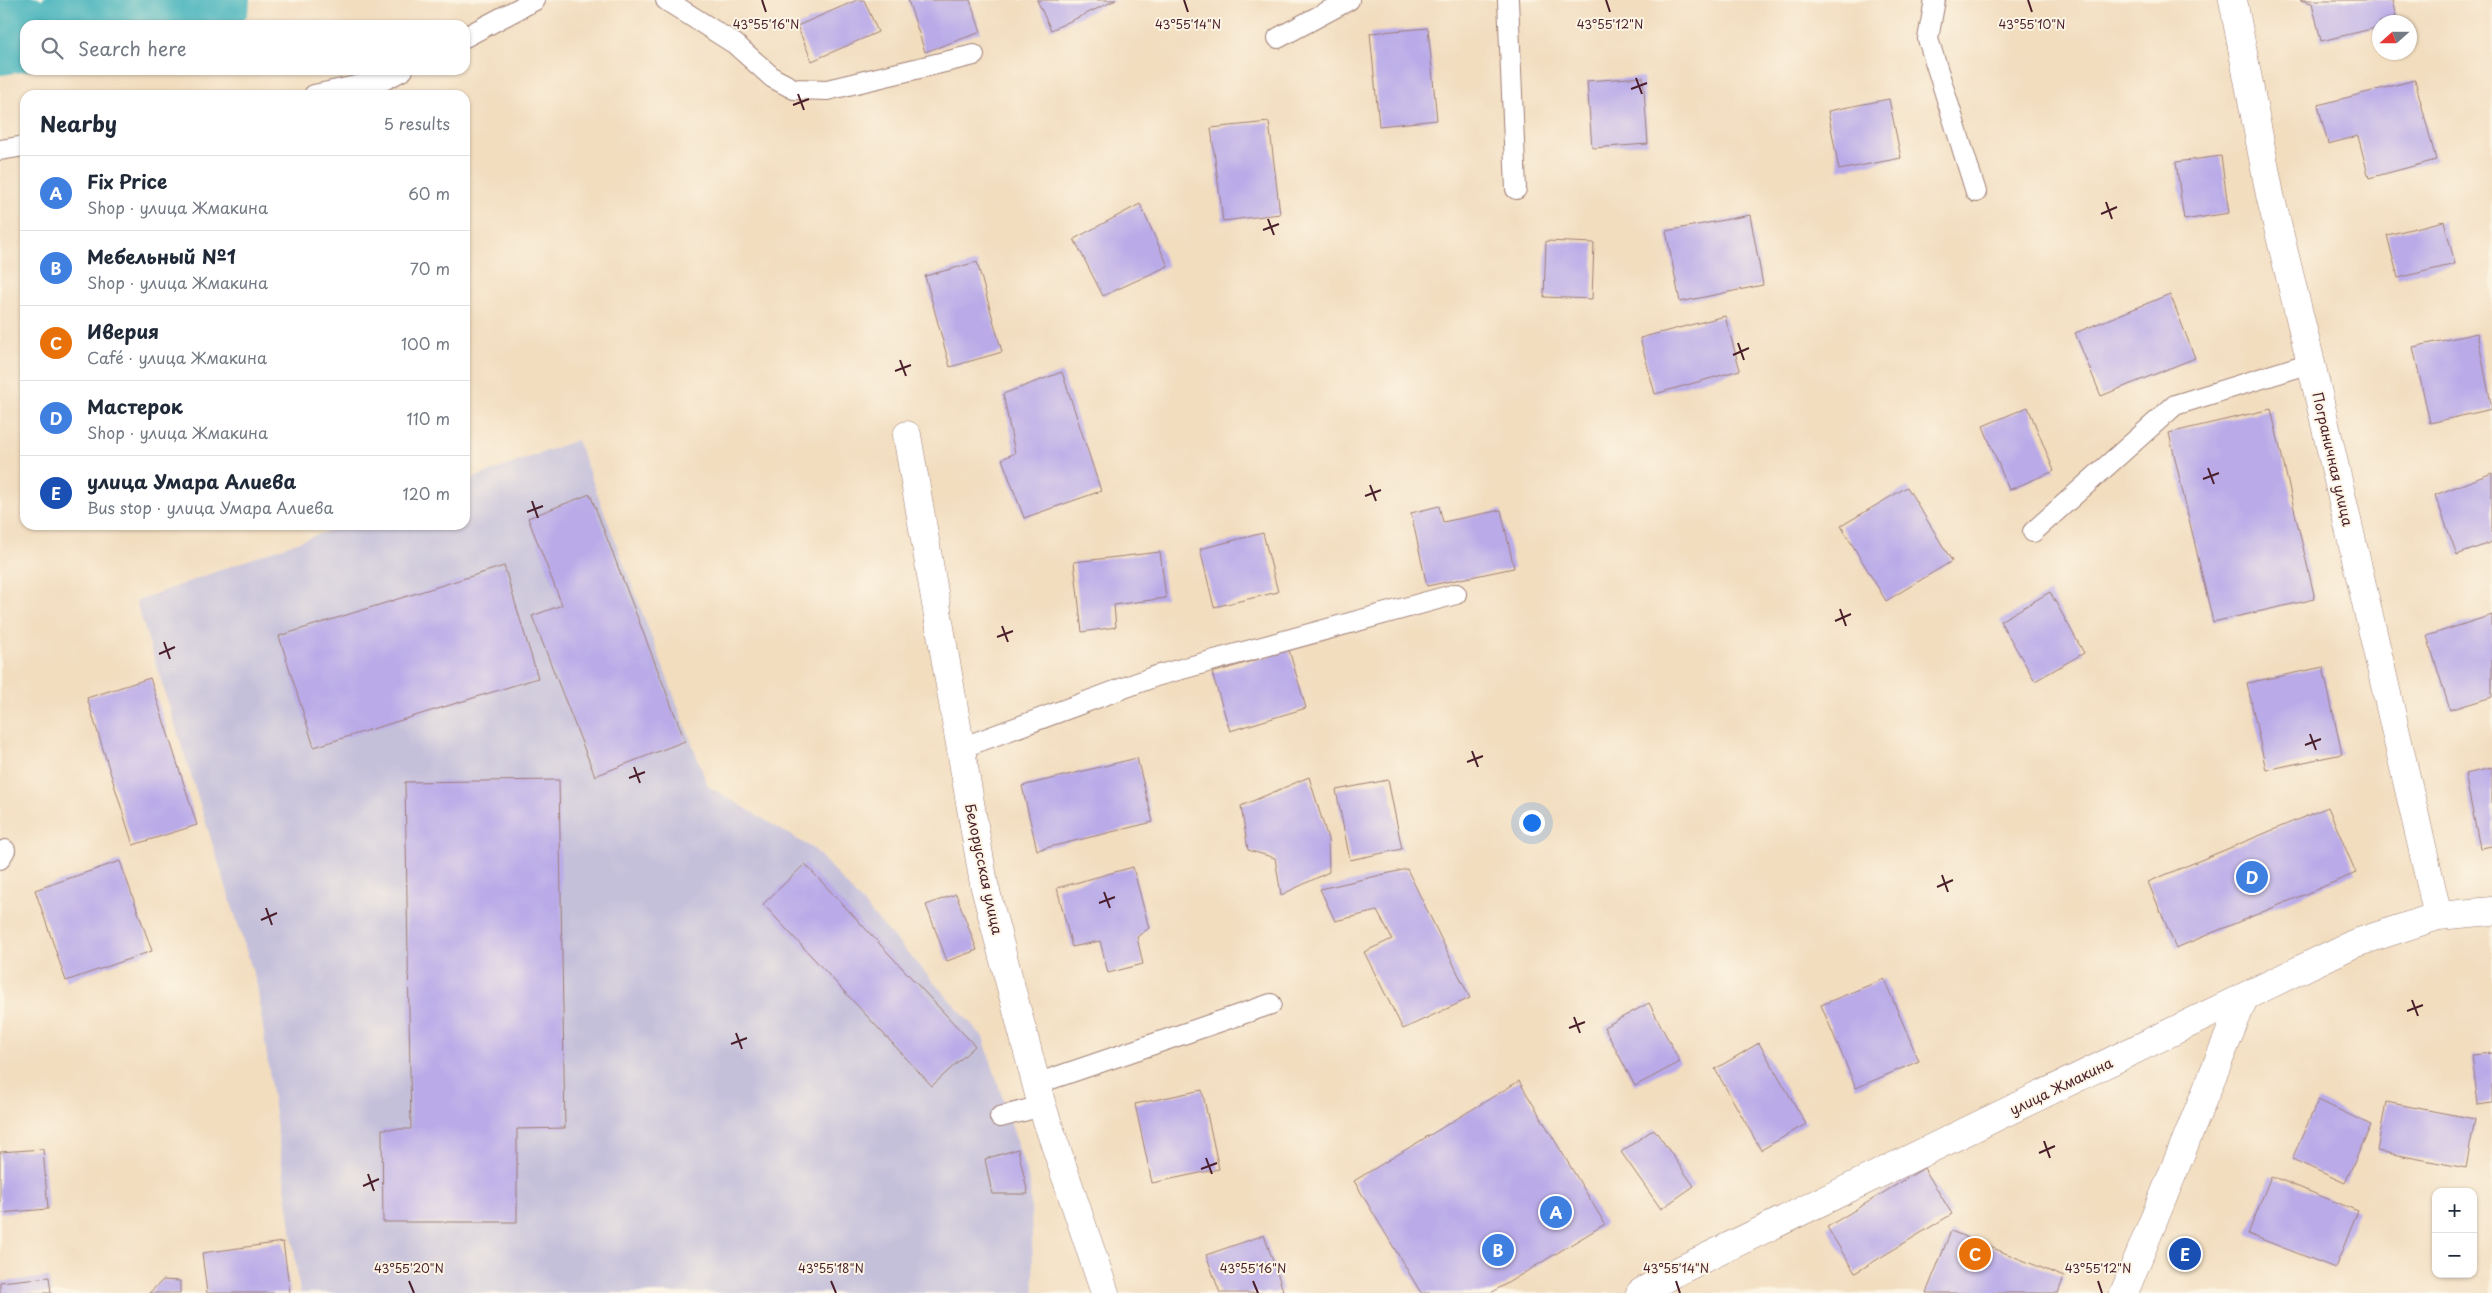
<!DOCTYPE html>
<meta charset="utf-8">
<style>
:root{--surface:#fff;--page:#f6f6f7;--text:#1f2937;--muted:#747a83;--line:#e0e1e3;--accent:#db2777}
body{margin:0;font-family:"Playpen Sans",sans-serif;background:var(--page);color:var(--text)}
.controls{position:absolute;right:15px;bottom:15px;display:grid;overflow:hidden;border-radius:10px;box-shadow:0 1px 4px #0004}
.controls button{width:45px;height:45px;display:grid;place-items:center;padding:0;border:0;border-bottom:1px solid var(--line);background:var(--surface);color:var(--text);font:25px sans-serif}
.compass{position:absolute;left:2372px;top:15px;width:45px;height:45px;border-radius:50%;background:var(--surface);box-shadow:0 1px 4px #0004;rotate:249deg}
.you{position:absolute;left:1531px;top:822px;width:18px;height:18px;margin:-12px;border:4px solid #fff;border-radius:50%;background:#1a73e8;box-shadow:0 0 0 8px #1a73e833}
.badge{display:grid;place-items:center;width:32px;height:32px;border-radius:50%;background:var(--accent);color:#fff;font-size:16px;font-weight:700}
.pin{position:absolute;translate:-50% -50%;border:2px solid #fff;box-shadow:0 1px 5px #0006}
.list{margin:0;padding:0;list-style:none}
h2{display:flex;justify-content:space-between;align-items:center;height:65px;margin:0;padding:0 20px;font-size:21px}
h2 small{font-size:16px;font-weight:400;color:var(--muted)}
.list li{display:grid;grid-template-columns:32px 1fr auto;gap:15px;align-items:center;box-sizing:border-box;height:75px;padding:0 20px;border-top:1px solid var(--line)}
.list b{display:block;font-size:19px;white-space:nowrap}
.list p{margin:0;font-size:16px;white-space:nowrap;color:var(--muted)}
.list em{font-size:16px;font-style:normal;color:var(--muted)}
.icon{flex:none;width:28px;height:28px;fill:none;stroke:currentColor;stroke-width:2;stroke-linecap:round;stroke-linejoin:round}
.map{position:relative;flex:none;width:2492px;height:1293px;overflow:hidden}
.search{position:absolute;background:var(--surface);box-shadow:0 1px 4px #0004;left:20px;top:20px;width:450px;height:55px;display:flex;align-items:center;gap:12px;box-sizing:border-box;padding:0 18px;border-radius:15px;color:var(--muted);font-size:19px}
.panel{position:absolute;background:var(--surface);box-shadow:0 1px 4px #0004;left:20px;top:90px;width:450px;height:440px;border-radius:15px}
.map>svg:first-child{display:block}
.industrial{fill:#c5c0da}
.lines{fill:none;stroke-linecap:round;stroke-linejoin:round}
.river{stroke:#44b4bc;stroke-width:76}
.building{fill:#baabe8}
.lane-casing{stroke:#9e7e75;stroke-width:22}
.street-casing{stroke:#9e7e75;stroke-width:29}
.secondary-casing{stroke:#9e7e75;stroke-width:29}
.lane{stroke:#fff;stroke-width:20}
.street{stroke:#fff;stroke-width:28}
.secondary{stroke:#fff;stroke-width:28}
.ticks{fill:none;stroke:#4a1f2b;stroke-width:2}
.labels{text-anchor:middle;dominant-baseline:central;stroke-width:4;stroke-linejoin:round;paint-order:stroke}
.street-label{font-size:14px;fill:#4a1f2b;stroke:#fcf5e5}
.ticks-label{font-size:12px;text-anchor:middle;fill:#4a1f2b;stroke:#fcf5e5;stroke-width:4;stroke-linejoin:round;paint-order:stroke}
</style>
<div class="map">
<svg width="2492" height="1293" viewBox="0 0 2492 1293">
<rect width="100%" height="100%" fill="#fcf5e5"/>
<filter id="ink" filterUnits="userSpaceOnUse"><feTurbulence type="fractalNoise" baseFrequency=".02" numOctaves="2"/><feDisplacementMap in="SourceGraphic" scale="10" xChannelSelector="R" yChannelSelector="G"/><feConvolveMatrix kernelMatrix="1 2 1 2 8 2 1 2 1" color-interpolation-filters="sRGB"/></filter>
<filter id="wash" filterUnits="userSpaceOnUse"><feTurbulence type="fractalNoise" baseFrequency=".0096" numOctaves="4" result="noise"/><feDisplacementMap in="SourceGraphic" scale="20" xChannelSelector="R" yChannelSelector="G"/><feGaussianBlur stdDeviation="1.12" result="paint"/><feColorMatrix in="noise" values="0 0 0 0 0 0 0 0 0 0 0 0 0 0 0 0 0 1.4 0 .05"/><feComposite in="paint" operator="in"/></filter>
<g filter="url(#wash)">
<rect width="100%" height="100%" fill="#f2ddbf"/>
<polygon class="industrial" points="577,440 708,786 815,850 983,1037 1030,1183 1034,1293 300,1293 257,985 136,601 344,525 465,525 465,481"/>
<g class="lines">
<g class="river">
<polyline points="70,25 212,0"/>
<polyline points="0,37 25,33"/>
</g>
</g>
<g id="blocks">
<g class="building">
<polygon points="857,0 864,0 878,32 812,61 797,26"/>
<polygon points="908,0 970,0 981,32 925,52"/>
<polygon points="1037,0 1116,0 1051,30"/>
<polygon points="2300,0 2392,0 2397,22 2380,22 2380,27 2321,41 2312,3"/>
<polygon points="1428,28 1437,120 1379,126 1370,33"/>
<polygon points="1643,77 1648,144 1592,148 1587,81"/>
<polygon points="2415,80 2436,160 2369,178 2358,136 2328,144 2318,105"/>
<polygon points="1889,99 1901,158 1839,170 1828,111"/>
<polygon points="1269,122 1280,214 1223,221 1211,128"/>
<polygon points="2221,156 2229,213 2184,220 2176,162"/>
<polygon points="1140,204 1168,266 1103,296 1074,239"/>
<polygon points="1750,215 1763,285 1680,302 1666,231"/>
<polygon points="2444,221 2455,264 2398,278 2387,235"/>
<polygon points="1546,241 1594,243 1592,299 1544,297"/>
<polygon points="977,262 1002,352 950,367 925,276"/>
<polygon points="2170,294 2195,358 2101,396 2075,333"/>
<polygon points="1725,316 1740,370 1655,394 1640,338"/>
<polygon points="2477,333 2492,409 2430,423 2413,347"/>
<polygon points="1062,372 1101,491 1024,518 1002,459 1015,453 1003,394"/>
<polygon points="2028,407 2054,471 2009,490 1983,426"/>
<polygon points="2271,409 2315,599 2213,622 2169,433"/>
<polygon points="2492,473 2492,542 2457,555 2435,495"/>
<polygon points="1907,487 1952,561 1886,601 1841,526"/>
<polygon points="590,494 685,741 595,776 532,616 562,605 528,518"/>
<polygon points="1439,506 1443,522 1501,510 1514,568 1427,586 1411,513"/>
<polygon points="1263,533 1278,592 1214,607 1200,549"/>
<polygon points="1160,552 1166,598 1114,605 1116,627 1082,632 1074,562"/>
<polygon points="504,566 538,678 314,747 279,636"/>
<polygon points="2050,592 2084,653 2035,681 2000,621"/>
<polygon points="2492,615 2492,697 2450,710 2427,636"/>
<polygon points="1289,650 1306,708 1230,731 1212,673"/>
<polygon points="2323,667 2342,754 2266,770 2247,683"/>
<polygon points="150,678 197,825 133,845 87,698"/>
<polygon points="1137,758 1153,822 1037,850 1022,786"/>
<polygon points="2492,768 2492,846 2480,848 2465,774"/>
<polygon points="1309,777 1328,839 1329,872 1281,895 1275,858 1248,850 1241,806"/>
<polygon points="559,780 565,1128 517,1129 517,1222 383,1222 382,1129 411,1129 405,782"/>
<polygon points="1388,780 1402,849 1350,860 1336,790"/>
<polygon points="2328,807 2356,873 2176,948 2148,882"/>
<polygon points="120,861 152,951 66,981 35,890"/>
<polygon points="805,864 975,1046 932,1086 763,904"/>
<polygon points="1133,867 1149,928 1137,937 1143,964 1108,973 1100,941 1072,947 1057,888"/>
<polygon points="1407,869 1470,998 1403,1029 1364,952 1392,939 1377,911 1335,921 1320,889"/>
<polygon points="956,894 977,950 947,961 926,905"/>
<polygon points="1884,979 1919,1061 1856,1088 1821,1005"/>
<polygon points="1649,1003 1680,1062 1635,1086 1604,1027"/>
<polygon points="1759,1043 1806,1124 1761,1150 1715,1069"/>
<polygon points="2492,1053 2492,1103 2478,1105 2472,1055"/>
<polygon points="1519,1081 1605,1224 1491,1293 1421,1293 1354,1181"/>
<polygon points="1202,1090 1219,1169 1152,1183 1135,1104"/>
<polygon points="2318,1100 2371,1125 2345,1183 2292,1159"/>
<polygon points="2386,1102 2475,1119 2466,1168 2377,1151"/>
<polygon points="1654,1129 1694,1186 1661,1209 1621,1152"/>
<polygon points="43,1149 48,1209 0,1213 0,1152"/>
<polygon points="1018,1149 1028,1194 992,1194 985,1159"/>
<polygon points="1924,1168 1952,1214 1855,1273 1827,1227"/>
<polygon points="2271,1176 2358,1211 2335,1268 2248,1234"/>
<polygon points="1951,1231 2064,1277 2058,1293 1926,1293"/>
<polygon points="1264,1235 1283,1290 1275,1293 1220,1293 1206,1255"/>
<polygon points="283,1242 290,1293 207,1293 202,1253"/>
<polygon points="49,1277 51,1293 0,1293 0,1282"/>
<polygon points="163,1280 180,1281 180,1293 149,1293"/>
</g>
</g>
</g>
<g filter="url(#ink)">
<use href="#blocks" fill-opacity="0" stroke="#9e7e75" stroke-width="1"/>
<g class="lines">
<g class="lane-casing">
<g id="lane">
<polyline points="666,0 735,44 773,78 794,89 827,90 974,55"/>
<polyline points="1508,0 1516,189"/>
<polyline points="1935,0 1928,39 1976,192"/>
<polyline points="465,37 535,0"/>
<polyline points="1278,38 1349,0"/>
<polyline points="314,95 384,80 403,70"/>
<polyline points="0,150 25,146"/>
<polyline points="2033,532 2175,405 2311,363"/>
<polyline points="961,748 1156,676 1456,594"/>
<polyline points="0,859 5,850"/>
<polyline points="1036,1084 1271,1004"/>
<polyline points="1000,1117 1042,1106"/>
</g>
</g>
<g class="street-casing">
<g id="street">
<polyline points="2233,0 2270,195 2311,363 2438,916"/>
<polyline points="907,435 984,884 1042,1106 1105,1293"/>
</g>
</g>
<g class="secondary-casing">
<g id="secondary">
<polyline points="1640,1293 1674,1273 2353,944 2438,916 2492,911"/>
<polyline points="2124,1293 2244,998"/>
</g>
</g>
<use href="#lane" class="lane"/>
<use href="#street" class="street"/>
<use href="#secondary" class="secondary"/>
</g>
</g>
<path class="ticks" d="M 762,0 L 766,12M 1184,0 L 1188,12M 1606,0 L 1610,12M 2028,0 L 2032,12M 1636,78 L 1642,94M 1631,89 L 1647,83M 798,94 L 804,110M 793,105 L 809,99M 2106,202 L 2112,219M 2101,214 L 2117,207M 1268,219 L 1274,235M 1263,230 L 1279,224M 1738,343 L 1744,360M 1733,355 L 1749,348M 900,360 L 906,376M 895,371 L 911,365M 2208,468 L 2214,484M 2203,479 L 2219,473M 1370,485 L 1376,501M 1365,496 L 1381,490M 532,501 L 538,518M 527,512 L 543,506M 1840,609 L 1846,626M 1835,621 L 1851,614M 1002,626 L 1008,642M 997,637 L 1013,631M 164,642 L 170,659M 159,654 L 175,647M 2310,734 L 2316,750M 2305,745 L 2321,739M 1472,751 L 1478,767M 1467,762 L 1483,756M 634,767 L 640,783M 629,778 L 645,772M 1942,875 L 1948,892M 1937,887 L 1953,880M 1104,892 L 1110,908M 1099,903 L 1115,897M 266,908 L 272,925M 261,920 L 277,913M 2412,1000 L 2418,1016M 2407,1011 L 2423,1005M 1574,1017 L 1580,1033M 1569,1028 L 1585,1022M 736,1033 L 742,1049M 731,1044 L 747,1038M 2044,1141 L 2050,1158M 2039,1153 L 2055,1146M 1206,1158 L 1212,1174M 1201,1169 L 1217,1163M 368,1174 L 374,1191M 363,1186 L 379,1179M 409,1281 L 414,1293M 831,1281 L 836,1293M 1253,1281 L 1258,1293M 1676,1281 L 1680,1293M 2098,1281 L 2102,1293"/>
<g class="labels">
<g class="street-label">
<text transform="translate(2333 459) rotate(77)">Пограничная улица</text>
<text transform="translate(984 869) rotate(78)">Белорусская улица</text>
<text transform="translate(2061 1086) rotate(-26)">улица Жмакина</text>
</g>
</g>
<g class="ticks-label">
<text x="766" y="29">43°55'16"N</text>
<text x="1188" y="29">43°55'14"N</text>
<text x="1610" y="29">43°55'12"N</text>
<text x="2032" y="29">43°55'10"N</text>
<text x="409" y="1273">43°55'20"N</text>
<text x="831" y="1273">43°55'18"N</text>
<text x="1253" y="1273">43°55'16"N</text>
<text x="1676" y="1273">43°55'14"N</text>
<text x="2098" y="1273">43°55'12"N</text>
</g>
</svg>
<div class="controls">
<button>+</button>
<button>−</button>
</div>
<svg class="compass" viewBox="-18 -18 36 36"><path d="M0-13l5 13h-10z" fill="#e53935"/><path d="M0 13l5-13h-10z" fill="#747a83"/></svg>
<div class="you"></div>
<div class="pin badge" style="left:1556px;top:1212px;background:#3f7fe0">A</div>
<div class="pin badge" style="left:1498px;top:1250px;background:#3f7fe0">B</div>
<div class="pin badge" style="left:1975px;top:1254px;background:#e8710a">C</div>
<div class="pin badge" style="left:2252px;top:877px;background:#3f7fe0">D</div>
<div class="pin badge" style="left:2185px;top:1254px;background:#1a4fb4">E</div>
<div class="search"><svg class="icon" aria-label="search" viewBox="0 0 24 24"><circle cx="10" cy="10" r="6"/><path d="M15 15l6 6"/></svg>Search here</div>
<section class="panel">
<h2>Nearby<small>5 results</small></h2>
<ul class="list">
<li><span class="badge" style="background:#3f7fe0">A</span><div><b>Fix Price</b><p>Shop · улица Жмакина</p></div><em>60 m</em></li>
<li><span class="badge" style="background:#3f7fe0">B</span><div><b>Мебельный №1</b><p>Shop · улица Жмакина</p></div><em>70 m</em></li>
<li><span class="badge" style="background:#e8710a">C</span><div><b>Иверия</b><p>Café · улица Жмакина</p></div><em>100 m</em></li>
<li><span class="badge" style="background:#3f7fe0">D</span><div><b>Мастерок</b><p>Shop · улица Жмакина</p></div><em>110 m</em></li>
<li><span class="badge" style="background:#1a4fb4">E</span><div><b>улица Умара Алиева</b><p>Bus stop · улица Умара Алиева</p></div><em>120 m</em></li>
</ul>
</section>
</div>
